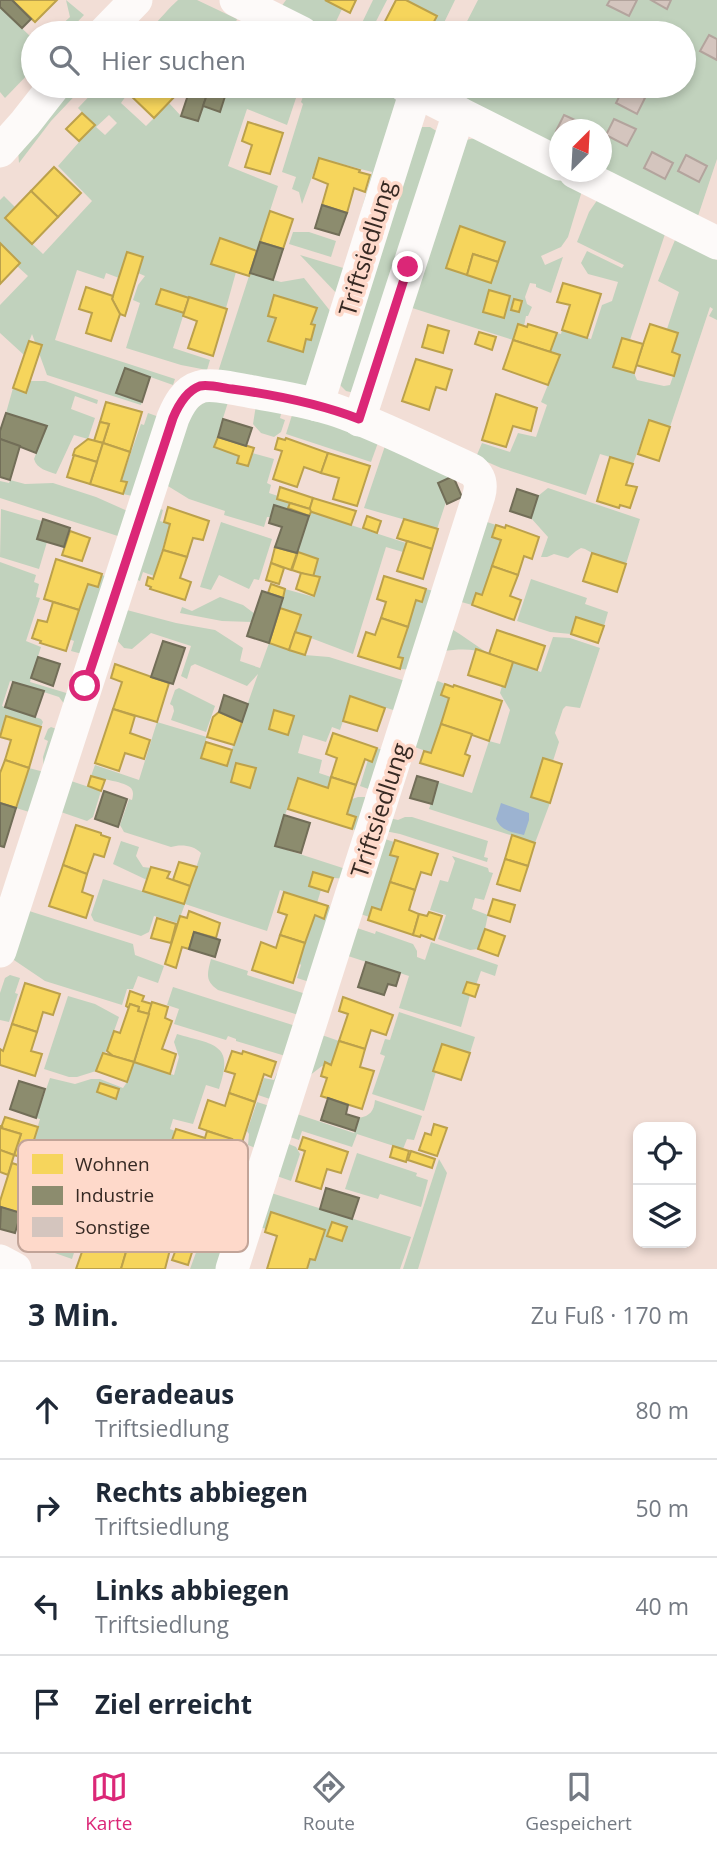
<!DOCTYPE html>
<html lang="de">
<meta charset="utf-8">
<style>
:root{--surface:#fff;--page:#f2f2f3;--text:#1f2937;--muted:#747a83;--line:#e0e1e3;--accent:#db2777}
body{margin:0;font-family:"Open Sans",sans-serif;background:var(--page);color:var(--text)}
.controls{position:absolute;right:21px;bottom:21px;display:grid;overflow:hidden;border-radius:14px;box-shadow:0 4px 10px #0003}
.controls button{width:63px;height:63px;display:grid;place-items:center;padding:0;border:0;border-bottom:2px solid var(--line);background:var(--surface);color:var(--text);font:35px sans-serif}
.compass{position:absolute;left:549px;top:119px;width:63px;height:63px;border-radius:50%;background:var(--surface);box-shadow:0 4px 10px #0003;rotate:24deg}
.stop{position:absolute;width:21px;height:21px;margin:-16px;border:5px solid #db2777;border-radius:50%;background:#fff}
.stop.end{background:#db2777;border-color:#fff;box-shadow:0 2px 7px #0008}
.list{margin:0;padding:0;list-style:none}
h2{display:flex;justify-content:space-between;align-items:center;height:91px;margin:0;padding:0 28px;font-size:30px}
h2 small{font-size:23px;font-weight:400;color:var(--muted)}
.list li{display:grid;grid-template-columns:46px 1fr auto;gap:21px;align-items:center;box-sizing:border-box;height:98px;padding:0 28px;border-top:2px solid var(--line)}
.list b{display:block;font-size:26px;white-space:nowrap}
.list p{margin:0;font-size:23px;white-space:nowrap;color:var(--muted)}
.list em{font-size:23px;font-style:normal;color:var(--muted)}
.icon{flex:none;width:38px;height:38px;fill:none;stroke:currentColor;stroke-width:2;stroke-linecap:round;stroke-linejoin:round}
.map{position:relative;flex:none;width:717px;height:1269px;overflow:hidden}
.search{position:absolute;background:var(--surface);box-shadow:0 4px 10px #0003;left:21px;right:21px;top:21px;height:77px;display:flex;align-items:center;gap:18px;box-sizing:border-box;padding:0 24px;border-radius:38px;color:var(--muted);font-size:26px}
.sheet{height:483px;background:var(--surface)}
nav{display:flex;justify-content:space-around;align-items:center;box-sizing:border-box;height:98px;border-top:2px solid var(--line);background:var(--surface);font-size:19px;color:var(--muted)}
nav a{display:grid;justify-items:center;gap:4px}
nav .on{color:var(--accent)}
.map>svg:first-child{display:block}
.green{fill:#c1d2bd;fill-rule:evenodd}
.water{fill:#9cb3d1}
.homes{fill:#f6d55c;stroke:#bca14b;stroke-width:2}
.industry{fill:#8c8c6e;stroke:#726e58;stroke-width:2}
.building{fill:#d4c5be;stroke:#b3a49d;stroke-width:2}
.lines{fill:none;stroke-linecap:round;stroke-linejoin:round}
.minor{stroke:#fdfaf9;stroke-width:33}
.route{stroke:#db2777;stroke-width:9}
.labels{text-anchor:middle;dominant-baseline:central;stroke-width:7;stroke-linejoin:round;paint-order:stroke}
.street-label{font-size:24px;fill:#362923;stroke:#fed9ca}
.key{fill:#fed9ca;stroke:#c2a498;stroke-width:2}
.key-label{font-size:19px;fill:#362923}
</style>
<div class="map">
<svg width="717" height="1269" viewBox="0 0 717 1269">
<rect width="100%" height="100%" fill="#f2ded6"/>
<g class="green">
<polygon points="66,0 84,15 67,33 60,33 56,30 70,17"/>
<path d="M 178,0 L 197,0 L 237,19 L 232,33 L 149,33 L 151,31 L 150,30 C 160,19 167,10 178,0 Z"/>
<polygon points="286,0 325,0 342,9 331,32 281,7"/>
<polygon points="373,0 387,0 370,33 359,29"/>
<polygon points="406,0 455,0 439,33 428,33 437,16"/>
<polygon points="478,0 717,0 717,159 698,216 602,168 602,130 560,130 559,147 437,86 684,86 684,33 461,33"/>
<polygon points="0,7 33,39 33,69 5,98 0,92"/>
<polygon points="71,86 84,86 51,121 19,163 18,150"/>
<path d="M 99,86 L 132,86 L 127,91 L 128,93 L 121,103 L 146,126 L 169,103 L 181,116 L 198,121 L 203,106 L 220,111 L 229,86 L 300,86 L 287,125 L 247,109 L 228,166 L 278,186 L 257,251 L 219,239 L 211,264 L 236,272 L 226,308 L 189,297 L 157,304 L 184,313 L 173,348 L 210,360 L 207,370 L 181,365 L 126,348 L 140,303 L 133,300 L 138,285 L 145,276 L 138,273 L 143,257 L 127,252 L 119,278 L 106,273 L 104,279 L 77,270 L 55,340 L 175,379 L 173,385 L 125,368 L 142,402 L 141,405 L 47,375 L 32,334 L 24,355 L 0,333 L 0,305 L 28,276 L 17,266 L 20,263 L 0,243 L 0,200 L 4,196 L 15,207 L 5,218 L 43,254 L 92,201 L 58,166 L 94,125 L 78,108 ZM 109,115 L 117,123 L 105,135 L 96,127 Z"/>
<polygon points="307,86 372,86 396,97 400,110 361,212 372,172 319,158 302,204 299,192 292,189 296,177 282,172 303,104 301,102"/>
<polygon points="422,127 430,127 438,132 355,393 346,391 338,383 417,132"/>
<polygon points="475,138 580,190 581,194 568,237 561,247 541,256 545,265 563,257 551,293 536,287 536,284 530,283 525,297 527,304 532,307 528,316 526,316 524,326 518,324 513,340 409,307 462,141"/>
<polygon points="598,199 665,234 630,340 622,338 613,367 634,373 637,380 664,386 670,385 680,355 672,352 677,333 667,329 679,292 658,281 675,240 717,260 717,320 709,316 713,309 710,307 670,427 649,421 633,464 600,454 586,495 501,468 476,457 482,443 510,452 518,433 536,437 547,405 541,402 560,355 550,352 557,333 561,334 562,330 591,339 602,305 612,301 618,282 588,274 581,263 587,251 622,268 624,265 577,242 589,212"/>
<polygon points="293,232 309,232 336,241 331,257 289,244"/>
<polygon points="300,255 350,270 341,298"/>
<polygon points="250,273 281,282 304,278 335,317 311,390 218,372"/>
<path d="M 30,381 L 45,381 L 98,400 L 97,404 L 75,396 L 71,409 L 95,418 L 88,439 L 74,435 L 56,474 C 47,471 37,469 34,459 L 46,426 L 6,413 L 13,388 L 26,392 Z"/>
<polygon points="213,397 229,399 214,447 239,456 237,463 248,466 252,453 274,459 267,483 271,485 269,493 278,496 277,499 290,503 288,510 274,505 271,517 267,517 264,527 224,515 225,511 189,499 163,483 182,426 196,408"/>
<polygon points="256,405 282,410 280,418 285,420 281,432 274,437 261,433 253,424"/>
<polygon points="293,412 379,440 371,462 286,434"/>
<polygon points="148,413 162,418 137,497 123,494 126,483 121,481 141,424 144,425"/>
<polygon points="386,443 454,475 438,483 446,502 437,529 364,508"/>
<polygon points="10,480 25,484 53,483 96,497 132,513 124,538 0,498 0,481 9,483"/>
<polygon points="548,488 640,519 626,564 592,553 585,549 581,548 576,551 568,558 554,554 547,557 541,557 548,537 531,518 538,496"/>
<polygon points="156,507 163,510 160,521 170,524 154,576 143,572 140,581 133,578"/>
<polygon points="1,509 42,521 37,538 47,542 39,569 0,557"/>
<polygon points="311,512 406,543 403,552 386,547 353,654 295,632 300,615 280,608 285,589 314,597 320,578 313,575 297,551"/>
<polygon points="484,521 496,525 492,537 501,540 482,595 476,593 472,605 458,601"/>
<polygon points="221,522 272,539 259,580 254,579 249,589 219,575 211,590 200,587"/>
<polygon points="0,562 36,575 34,582 39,584 36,597 40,598 26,641 41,647 30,682 73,695 65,705 59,697 10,681 2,706 41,719 43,722 41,727 6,716 0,734"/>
<polygon points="102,575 111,578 86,655 71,651 74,641 69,639 88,584 97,587"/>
<polygon points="531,579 587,598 585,604 608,612 604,626 576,617 571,634 550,632 517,621"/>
<polygon points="426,589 441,593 417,670 400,669 403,659 398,657 416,600 422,602"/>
<polygon points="220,597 243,605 255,614 252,622 222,621 180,613 182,607 192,611"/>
<path d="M 123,609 L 176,623 L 215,630 L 243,648 L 240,661 L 260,668 L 269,643 L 305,655 L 329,657 L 412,683 L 403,713 L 351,697 L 340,730 L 332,727 L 326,742 L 303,735 L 298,753 L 322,760 L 319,773 L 331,777 L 328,788 L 297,779 C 290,801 282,823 275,846 L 352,871 L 350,879 L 333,878 L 313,872 L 309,886 L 321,890 L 317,903 L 280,890 L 267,931 L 185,904 L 178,923 L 154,916 L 149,932 L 141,936 L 94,921 L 91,915 L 103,879 L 184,904 L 201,853 C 194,845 180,844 171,847 L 124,832 L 120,825 L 129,799 L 132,800 C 133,796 134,792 131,788 C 126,782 101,779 91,776 L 95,765 L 139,780 L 157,722 L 207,737 L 201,758 L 226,766 L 258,674 L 247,686 L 195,664 L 191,666 L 187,679 L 181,676 L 191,646 L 151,633 L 132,649 L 124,648 L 114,637 Z"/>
<path d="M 450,628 C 464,636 475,645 489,654 C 473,648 459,649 443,651 Z"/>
<polygon points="553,637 570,638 600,648 580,708 566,706 563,709 555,733 559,742 553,761 543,758 531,797 550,803 535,843 429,809 438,782 472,793 489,741 500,744 510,710 500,693 502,686 505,686 513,662 541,672"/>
<polygon points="438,681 445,684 449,698 431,753 412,746 432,684"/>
<polygon points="179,688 215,706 206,732 171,720 174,711 173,706 170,704 175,690"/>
<polygon points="51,727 62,731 36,814 16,808 29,768 44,772 43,757 48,741 44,739 48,729"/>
<polygon points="377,748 390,752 377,792 360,786 368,760 372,761"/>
<polygon points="68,780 101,791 93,817 87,821 58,811"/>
<polygon points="358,797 365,797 365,833 352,829 356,817 347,814 352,799"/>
<polygon points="405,817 412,817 488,841 484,857 488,858 487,862 400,834 385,831 389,818 398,820"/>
<polygon points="382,838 394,842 398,857 381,910 369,917 358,913"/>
<polygon points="121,841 139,847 136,856 143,867 151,868 147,880 113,864"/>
<polygon points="452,856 488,868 489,872 493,873 484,900 475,898 472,909 488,915 485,929 478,949 470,950 438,939 446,915 430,910 440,880 448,882 455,861"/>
<polygon points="328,906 340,910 316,984 297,978 301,965 299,963 315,915 324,918"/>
<polygon points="26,910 133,944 135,955 164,966 158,983 138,976 133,989 127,989 122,1005 45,981 11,958"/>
<polygon points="354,927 375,934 376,931 413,944 417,951 417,957 425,960 431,942 498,965 495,976 481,971 476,985 467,982 463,993 470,995 461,1027 399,1008 409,976 345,955"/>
<path d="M 211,959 L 248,971 L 247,975 L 312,996 L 305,1017 L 218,990 C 205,981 207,974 211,959 Z"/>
<polygon points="10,975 20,978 15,993 18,994 9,1022 0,1020 0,993 5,978"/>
<polygon points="173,987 302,1028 292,1058 236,1041 236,1039 228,1036 226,1040 174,1024 179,1009 167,1005"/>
<polygon points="68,996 95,1004 119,1017 107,1051 103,1053 96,1071 77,1077 69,1077 44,1069"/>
<polygon points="399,1012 475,1037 470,1053 436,1072 424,1111 372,1094 385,1056 380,1054 385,1039 390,1040"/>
<path d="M 177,1034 C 214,1045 235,1043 219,1089 L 206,1085 L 193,1124 L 173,1119 L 170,1129 L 175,1131 L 165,1160 L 126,1147 L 118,1173 L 128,1177 C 122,1194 116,1207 102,1218 L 86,1216 L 72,1259 L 52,1252 L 59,1228 L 57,1222 L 33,1214 C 42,1188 55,1172 30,1152 L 40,1119 L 36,1118 L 50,1078 L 75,1084 L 91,1079 L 100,1079 L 123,1088 L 127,1082 L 134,1062 L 174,1075 L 179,1057 L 174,1042 Z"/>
<polygon points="319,1034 339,1041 331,1065 326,1063 324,1066 322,1066 309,1076"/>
<polygon points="280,1072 279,1102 258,1095 264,1078 274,1080 277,1073"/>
<path d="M 375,1100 L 422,1116 L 414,1140 L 407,1139 L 403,1149 L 357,1134 L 352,1147 L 302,1131 L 299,1140 L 287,1136 L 294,1113 L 354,1133 L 359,1118 C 370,1116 374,1111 375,1100 Z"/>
<polygon points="257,1102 276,1108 263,1151 248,1145 249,1134 247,1131"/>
<polygon points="284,1142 296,1147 300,1154 291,1181 274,1175"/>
<polygon points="357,1153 417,1173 416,1176 428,1180 421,1207 380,1194 378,1199 345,1189"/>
<polygon points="439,1159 447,1173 418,1269 403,1269"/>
<polygon points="268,1192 411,1237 400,1269 307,1269 310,1259 315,1260 325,1230 271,1212 266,1229 257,1226"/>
<polygon points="196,1214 227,1233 225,1269 190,1269 198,1247 181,1241 189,1216"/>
</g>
<path class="water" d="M 501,803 L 529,813 L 529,820 L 524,835 C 512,832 501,831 496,819 Z"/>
<g class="homes">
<polygon points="12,0 57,0 35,22"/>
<polygon points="325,0 356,0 350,13"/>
<polygon points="396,0 406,0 437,16 428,33 379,33"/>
<polygon points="132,86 180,86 176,91 178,93 154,118 126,91"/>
<polygon points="82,113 95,125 79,141 66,129"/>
<polygon points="248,122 283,133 270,174 245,167 252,145 242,141"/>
<polygon points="319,158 360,170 359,172 370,175 365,192 354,188 347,213 322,205 328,184 313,178"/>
<polygon points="54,167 81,193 58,217 31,191"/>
<polygon points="31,191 58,217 32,244 5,218"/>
<polygon points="270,211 293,219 283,249 260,242"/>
<polygon points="460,226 505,242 498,262 473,254 467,275 446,268"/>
<polygon points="220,238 257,251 249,276 211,264"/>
<polygon points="0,243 20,263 0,284"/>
<polygon points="127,252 143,257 125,316 120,314 112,299"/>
<polygon points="473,254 498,262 491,283 467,275"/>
<polygon points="563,283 601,294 587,338 562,330 570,305 557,302"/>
<polygon points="86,287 113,296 112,299 120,314 111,341 86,333 92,313 79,309"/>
<polygon points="161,289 189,298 184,313 156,304"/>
<polygon points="489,290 510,296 504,318 483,312"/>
<polygon points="274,295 317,308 311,324 315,325 311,340 306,339 303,352 268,341 276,318 268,316"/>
<polygon points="189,297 227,309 213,356 188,348 197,321 183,316"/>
<polygon points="514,299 522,301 519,312 511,310"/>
<polygon points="518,324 527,327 528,324 557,333 550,352 513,340"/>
<polygon points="650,324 678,333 672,352 680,355 674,376 636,365"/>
<polygon points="428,325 449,331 443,353 422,347"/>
<polygon points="479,332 496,337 492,350 475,344"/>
<polygon points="622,338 643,344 634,373 613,367"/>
<polygon points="513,340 560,355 548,385 503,369"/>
<polygon points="29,341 42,345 26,393 13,388"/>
<polygon points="416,359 452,370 446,390 436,387 429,410 402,401"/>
<polygon points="496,394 537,408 531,431 513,426 506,447 482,440"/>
<polygon points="106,402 142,412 130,452 103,443 109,424 100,422"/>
<polygon points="649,420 670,427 659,461 638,454"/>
<polygon points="100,422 109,424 103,443 94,441"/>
<polygon points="218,437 254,448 248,466 237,463 239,456 214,447"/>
<polygon points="278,438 285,440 286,438 328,453 321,473 304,467 297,487 273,479 282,451 275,449"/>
<polygon points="88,439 103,443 97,462 73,455 75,449"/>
<polygon points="103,443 130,452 121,481 127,482 123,494 90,484"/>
<polygon points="328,453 370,466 357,506 333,499 339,478 321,473"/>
<polygon points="74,455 97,462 90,484 67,477"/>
<polygon points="610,457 633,464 626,485 637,487 630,508 620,505 619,508 597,501"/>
<polygon points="280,487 313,498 310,509 277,499"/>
<polygon points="313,498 356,511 351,525 309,511"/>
<polygon points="290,503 310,509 311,512 309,516 288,508"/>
<polygon points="168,507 209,521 203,540 193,538 187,557 163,550 170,524 164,522"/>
<polygon points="367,516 381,521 377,533 363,528"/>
<polygon points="404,519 438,529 432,549 397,538"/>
<polygon points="496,525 505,528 506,525 539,537 532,559 524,556 518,575 492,566 501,540 492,537"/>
<polygon points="70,531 90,538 82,561 62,555"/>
<polygon points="407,541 432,549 423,579 397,571"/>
<polygon points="275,547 297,553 291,570 271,563"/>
<polygon points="163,550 187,557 180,578 191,582 185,600 150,589 151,587 146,585 148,577 153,579"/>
<polygon points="298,552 318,559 313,577 292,570"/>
<polygon points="592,553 626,564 617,592 583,581"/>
<polygon points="56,559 102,574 98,587 88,584 79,610 44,599"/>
<polygon points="271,563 284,568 279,584 266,580"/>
<polygon points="492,566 518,575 510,596 521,600 514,620 472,605 476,593 482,595"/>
<polygon points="301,573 320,577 314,596 296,589"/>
<polygon points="384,576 426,589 422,602 416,600 408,627 381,618 386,602 377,599"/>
<polygon points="271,584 285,589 283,598 268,593"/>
<polygon points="53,602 79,610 66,651 40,643 41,641 32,638 38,620 47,622"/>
<polygon points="280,608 301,615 289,650 269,643"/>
<polygon points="576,617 604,626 598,643 571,634"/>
<polygon points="381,618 408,627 398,657 403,658 400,669 358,656 366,632 375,635"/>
<polygon points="497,630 545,646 537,670 489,654"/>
<polygon points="295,632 311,637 305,655 289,650"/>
<polygon points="476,649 513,662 505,687 468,675"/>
<polygon points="115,664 169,683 157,722 113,709 122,682 111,678"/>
<polygon points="445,684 453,687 454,685 502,701 489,741 441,724 449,698 441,695"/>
<polygon points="350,696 385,708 377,731 343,721"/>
<polygon points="113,709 135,716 130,733 150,740 144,759 125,753 119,771 95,763"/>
<polygon points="274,710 294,716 288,735 269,729"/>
<polygon points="219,712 242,722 234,745 207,737 213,717"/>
<polygon points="6,716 41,727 29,768 5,760 11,740 0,737"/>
<polygon points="441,724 472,734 465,754 470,756 463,776 420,763 424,751 431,753"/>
<polygon points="333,733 377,748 372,762 365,759 356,785 331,777 337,758 326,754"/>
<polygon points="206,742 232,750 227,766 201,758"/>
<polygon points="543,758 562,764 550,803 531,797"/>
<polygon points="5,760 29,768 16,808 0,803 0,773"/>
<polygon points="236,763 256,768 250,788 231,782"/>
<polygon points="91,776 105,780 101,791 88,786"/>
<polygon points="331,777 356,785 347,814 356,817 352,829 288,809 298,778 328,788"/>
<polygon points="76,825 101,833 101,835 110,838 104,857 94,854 87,874 63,865"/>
<polygon points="512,835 535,843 528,866 505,859"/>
<polygon points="395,840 438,854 431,875 421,872 415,890 390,882 398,857 390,855"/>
<polygon points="505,859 528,866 520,891 497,884"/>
<polygon points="179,862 197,867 190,886 173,880"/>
<polygon points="63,865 87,874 82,892 93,896 86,918 49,906"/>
<polygon points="151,867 170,872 167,878 190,886 184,904 143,891"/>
<polygon points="313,872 333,878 328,892 309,886"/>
<polygon points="390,882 415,890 409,910 419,914 413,935 368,920 372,907 381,910"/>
<polygon points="284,892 328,906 324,919 315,915 305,943 280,935 287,915 278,912"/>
<polygon points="493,899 515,905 510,922 488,915"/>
<polygon points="189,911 220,923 216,938 194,932 189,949 182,947 176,968 165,964 180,916 187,918"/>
<polygon points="429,912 442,916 434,940 421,935 420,937 413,935 419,914 427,916"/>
<polygon points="157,918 176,924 171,943 151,938"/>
<polygon points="485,929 505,936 498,956 478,949"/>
<polygon points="280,935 305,943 293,983 252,970 261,942 276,948"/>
<polygon points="467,982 479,985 475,997 463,993"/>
<polygon points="25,983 60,994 53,1015 43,1012 37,1032 12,1024"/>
<polygon points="130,991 144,996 142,1001 152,1004 149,1014 138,1011 139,1007 130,1004 129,1008 126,1006"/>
<polygon points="343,997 393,1015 386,1035 371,1030 365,1049 339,1041 348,1014 339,1011"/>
<polygon points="152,1002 168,1007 165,1018 172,1021 162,1049 176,1054 170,1074 134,1062"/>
<polygon points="130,1004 139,1007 138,1011 149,1014 134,1062 113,1056 107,1051 114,1031 120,1033"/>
<polygon points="12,1024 37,1032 31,1051 42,1054 35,1076 0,1065 0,1049 3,1051"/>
<polygon points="339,1041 365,1049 360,1067 374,1071 362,1109 321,1096 327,1078 321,1076 325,1062 331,1065"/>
<polygon points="442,1044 470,1053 461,1080 433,1071"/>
<polygon points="232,1051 242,1054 243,1051 276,1062 271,1077 264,1074 255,1102 229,1093 235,1074 225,1071"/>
<polygon points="103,1053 134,1062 127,1082 96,1071"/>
<polygon points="100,1083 119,1089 116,1099 97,1092"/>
<polygon points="229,1093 255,1102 242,1143 199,1128 208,1100 225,1106"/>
<polygon points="5,1117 38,1127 28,1159 14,1155 21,1134 1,1128"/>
<polygon points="434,1124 447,1128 437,1156 419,1150 425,1133 431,1135"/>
<polygon points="0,1126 2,1127 1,1128 21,1134 14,1155 0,1150"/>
<polygon points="176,1129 205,1138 207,1131 232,1139 219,1178 165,1160"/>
<polygon points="303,1137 348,1152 341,1173 327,1169 321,1189 296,1181 305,1151 299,1149"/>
<polygon points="393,1146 409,1151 406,1162 390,1157"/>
<polygon points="0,1150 14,1155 8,1175 0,1172"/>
<polygon points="411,1151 435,1159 432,1168 408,1160"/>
<polygon points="12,1163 36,1171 23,1214 0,1207 0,1201"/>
<polygon points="271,1212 325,1230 315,1260 310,1259 307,1269 267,1269 277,1236 265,1232"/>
<polygon points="332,1222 347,1227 342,1241 327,1236"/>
<polygon points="91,1226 108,1232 109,1227 131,1235 121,1269 76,1269"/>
<polygon points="157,1229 174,1234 165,1269 121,1269 131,1235 153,1241"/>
<polygon points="179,1241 194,1246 188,1265 172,1260"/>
</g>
<g class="industry">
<polygon points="0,0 12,0 31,19 22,28 0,7"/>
<polygon points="191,86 210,86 198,121 181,116"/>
<polygon points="210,86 228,87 220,112 203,106"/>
<polygon points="322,205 347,213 339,235 315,228"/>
<polygon points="260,242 283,249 273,280 250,273"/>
<polygon points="125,368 150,377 142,402 116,393"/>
<polygon points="6,413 47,426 36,453 0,439 0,431"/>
<polygon points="223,419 252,428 246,446 218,437"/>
<polygon points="0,439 20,446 10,480 0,477"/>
<polygon points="453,476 462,497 447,504 438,483"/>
<polygon points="517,489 538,496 531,518 510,511"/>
<polygon points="274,505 309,516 297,553 275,547 282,527 269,523"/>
<polygon points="43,519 70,528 64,547 37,539"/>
<polygon points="262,591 283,598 269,643 247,636"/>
<polygon points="163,641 185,648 173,684 151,677"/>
<polygon points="38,657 60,664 53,686 31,678"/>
<polygon points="13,682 44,691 35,717 5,707"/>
<polygon points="224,695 248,704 242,722 219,712"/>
<polygon points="417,776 438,782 432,804 410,798"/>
<polygon points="104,791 127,799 118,827 95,819"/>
<polygon points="0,803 16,808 4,847 0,846"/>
<polygon points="284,815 310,823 301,853 275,846"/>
<polygon points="194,932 220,940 215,957 189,949"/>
<polygon points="366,962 400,973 396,986 388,984 384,995 358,987"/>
<polygon points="19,1081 45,1089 36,1118 10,1109"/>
<polygon points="328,1098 348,1105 346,1114 359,1118 355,1131 321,1120"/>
<polygon points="326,1188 359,1198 352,1219 320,1209"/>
<polygon points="1,1207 21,1213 15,1233 0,1229"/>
</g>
<g class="building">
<polygon points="610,0 637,0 629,16 607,5"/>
<polygon points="651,0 671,0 667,9"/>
<polygon points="709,35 717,39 717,60 700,51"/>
<polygon points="624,87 645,98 637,114 616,103"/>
<polygon points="564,115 586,125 584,130 560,130 560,132 556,131"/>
<polygon points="614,119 636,129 627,146 606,135"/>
<polygon points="652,152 673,163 665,179 644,168"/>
<polygon points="686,155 707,166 699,182 678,171"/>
</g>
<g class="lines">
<g class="minor">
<polyline points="236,0 302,33"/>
<polyline points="104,33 136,0"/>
<polyline points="405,86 560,164"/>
<polyline points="0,151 25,123 54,86"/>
<polyline points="575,172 717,243"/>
<polyline points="317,405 416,91"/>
<polyline points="359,420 459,113"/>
<path d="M 0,951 L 173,418 C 178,406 185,391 200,387 C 210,383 236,389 248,391 C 278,397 309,401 338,411 C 384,427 427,450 472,470 C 480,477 482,484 479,495 L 232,1269"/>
<polyline points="0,1261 15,1269"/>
</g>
</g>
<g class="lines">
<path class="route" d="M 85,686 L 173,418 C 178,406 186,391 200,386 C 209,384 223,388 232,389 C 276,395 318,403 359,419 L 408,267"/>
</g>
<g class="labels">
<g class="street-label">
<text transform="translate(366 248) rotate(-73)">Triftsiedlung</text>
<text transform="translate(379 810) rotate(-72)">Triftsiedlung</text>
</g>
</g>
<rect x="18" y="1140" width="230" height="112" rx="10" class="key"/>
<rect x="32" y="1154" width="31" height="20" fill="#f6d55c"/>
<rect x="32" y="1186" width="31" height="19" fill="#8c8c6e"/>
<rect x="32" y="1217" width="31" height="20" fill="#d4c5be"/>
<g class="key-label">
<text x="75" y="1171">Wohnen</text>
<text x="75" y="1202">Industrie</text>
<text x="75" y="1234">Sonstige</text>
</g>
</svg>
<div class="controls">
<button><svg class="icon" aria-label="locate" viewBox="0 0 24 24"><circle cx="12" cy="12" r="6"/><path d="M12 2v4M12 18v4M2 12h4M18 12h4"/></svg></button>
<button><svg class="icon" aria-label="layers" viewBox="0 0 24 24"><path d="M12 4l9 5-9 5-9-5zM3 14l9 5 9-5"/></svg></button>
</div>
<svg class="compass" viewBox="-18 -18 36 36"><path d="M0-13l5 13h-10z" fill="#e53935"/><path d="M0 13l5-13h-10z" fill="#747a83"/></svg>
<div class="stop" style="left:85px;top:686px"></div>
<div class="stop end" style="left:408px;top:267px"></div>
<div class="search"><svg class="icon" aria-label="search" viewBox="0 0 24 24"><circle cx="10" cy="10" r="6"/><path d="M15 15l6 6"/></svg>Hier suchen</div>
</div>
<section class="sheet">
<h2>3 Min.<small>Zu Fuß · 170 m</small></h2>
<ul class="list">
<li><svg class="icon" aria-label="ahead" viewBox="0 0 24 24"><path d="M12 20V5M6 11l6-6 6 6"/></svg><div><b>Geradeaus</b><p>Triftsiedlung</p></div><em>80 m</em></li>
<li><svg class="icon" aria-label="right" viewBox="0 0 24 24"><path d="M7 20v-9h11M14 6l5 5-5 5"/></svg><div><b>Rechts abbiegen</b><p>Triftsiedlung</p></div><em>50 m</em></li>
<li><svg class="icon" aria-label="left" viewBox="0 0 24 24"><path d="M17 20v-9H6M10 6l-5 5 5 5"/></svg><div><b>Links abbiegen</b><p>Triftsiedlung</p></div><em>40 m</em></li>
<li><svg class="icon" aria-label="arrive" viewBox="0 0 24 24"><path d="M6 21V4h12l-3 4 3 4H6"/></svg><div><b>Ziel erreicht</b></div></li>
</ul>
</section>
<nav>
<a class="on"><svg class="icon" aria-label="map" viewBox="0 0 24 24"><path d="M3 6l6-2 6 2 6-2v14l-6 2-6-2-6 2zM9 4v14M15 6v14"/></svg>Karte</a>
<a><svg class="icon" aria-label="directions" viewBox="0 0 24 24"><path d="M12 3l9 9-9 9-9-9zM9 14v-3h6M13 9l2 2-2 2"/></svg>Route</a>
<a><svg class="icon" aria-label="saved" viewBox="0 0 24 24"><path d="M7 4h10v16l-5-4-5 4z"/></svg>Gespeichert</a>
</nav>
